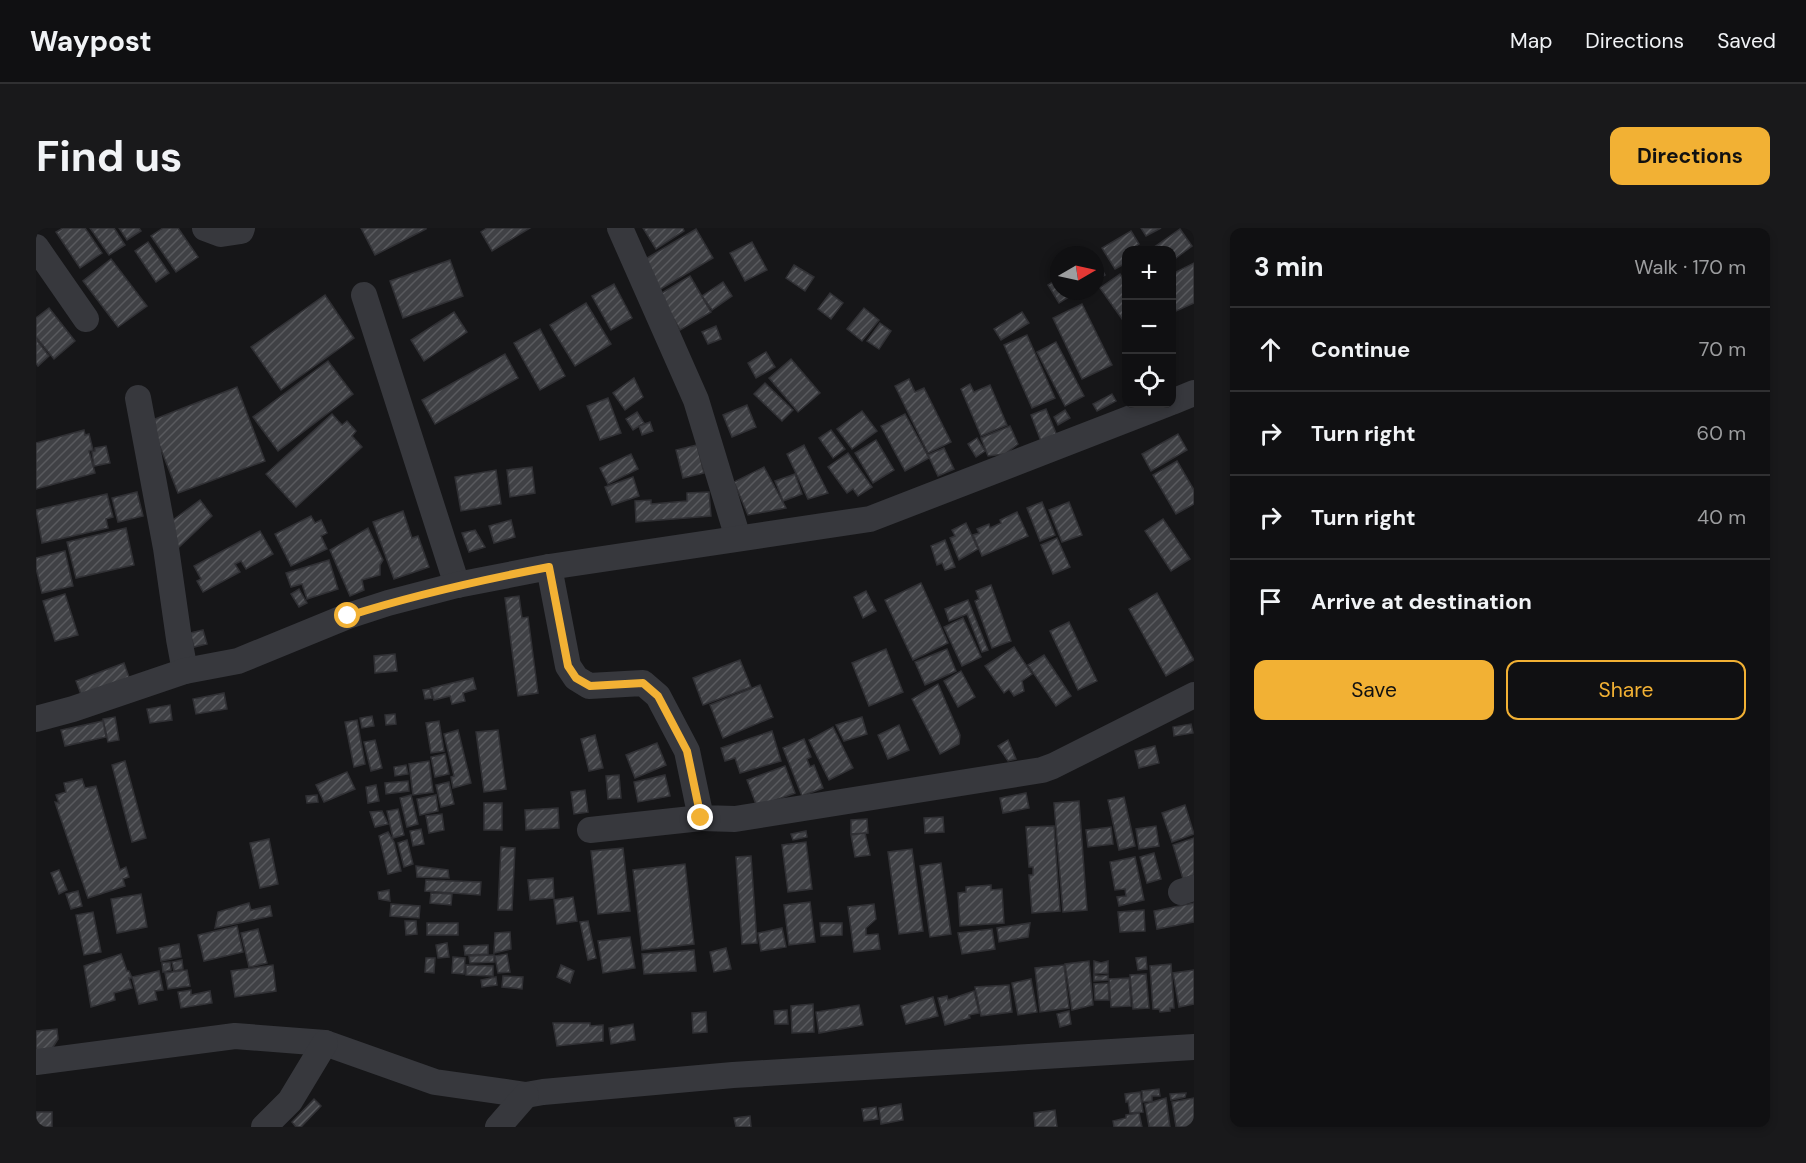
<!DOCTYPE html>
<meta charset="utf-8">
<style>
:root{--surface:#101012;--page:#19191b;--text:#f1f3f6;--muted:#9c9d9f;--line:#303032;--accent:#f2b134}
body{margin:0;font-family:"DM Sans",sans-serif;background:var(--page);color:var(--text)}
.controls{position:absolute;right:18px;top:18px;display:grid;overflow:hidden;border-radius:12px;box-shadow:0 3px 9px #0003}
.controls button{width:54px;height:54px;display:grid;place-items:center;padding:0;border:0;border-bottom:2px solid var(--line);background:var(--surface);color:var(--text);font:30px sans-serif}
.compass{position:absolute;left:1014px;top:18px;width:54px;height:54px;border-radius:50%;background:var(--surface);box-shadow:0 3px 9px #0003;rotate:81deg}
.stop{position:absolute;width:18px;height:18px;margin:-14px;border:4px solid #f2b134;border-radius:50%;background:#fff}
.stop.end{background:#f2b134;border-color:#fff;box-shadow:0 2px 6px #0008}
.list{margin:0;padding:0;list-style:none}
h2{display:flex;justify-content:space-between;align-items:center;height:78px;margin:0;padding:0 24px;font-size:26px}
h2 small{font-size:20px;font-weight:400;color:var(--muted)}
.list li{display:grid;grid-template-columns:39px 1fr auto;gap:18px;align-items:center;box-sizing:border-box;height:84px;padding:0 24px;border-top:2px solid var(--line)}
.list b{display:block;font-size:22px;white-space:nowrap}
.list em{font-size:20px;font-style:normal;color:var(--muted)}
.actions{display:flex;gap:12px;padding:18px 24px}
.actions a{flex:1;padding:14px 0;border:2px solid var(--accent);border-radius:12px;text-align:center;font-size:21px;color:var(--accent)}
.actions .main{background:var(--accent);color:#111}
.icon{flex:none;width:33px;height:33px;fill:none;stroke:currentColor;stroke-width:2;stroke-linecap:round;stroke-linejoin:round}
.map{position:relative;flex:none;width:1158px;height:899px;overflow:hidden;border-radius:12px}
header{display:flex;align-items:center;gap:36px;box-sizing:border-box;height:84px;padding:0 30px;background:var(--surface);border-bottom:2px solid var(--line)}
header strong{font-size:28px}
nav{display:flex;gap:33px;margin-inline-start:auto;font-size:21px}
.intro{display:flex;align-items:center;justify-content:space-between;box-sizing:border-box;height:144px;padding:0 36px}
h1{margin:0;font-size:42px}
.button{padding:15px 27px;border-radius:12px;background:var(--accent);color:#111;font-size:21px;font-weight:700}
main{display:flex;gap:36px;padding:0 36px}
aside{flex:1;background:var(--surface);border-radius:12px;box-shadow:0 3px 9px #0003}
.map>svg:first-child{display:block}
.building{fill:url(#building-hatch);stroke:#303034;stroke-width:1.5}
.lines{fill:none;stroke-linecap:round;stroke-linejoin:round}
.street{stroke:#37383d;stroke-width:26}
.route{stroke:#f2b134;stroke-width:8}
</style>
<header>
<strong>Waypost</strong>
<nav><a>Map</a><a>Directions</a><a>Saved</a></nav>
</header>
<div class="intro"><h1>Find us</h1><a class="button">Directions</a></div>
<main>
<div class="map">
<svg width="1158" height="899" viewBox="0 0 1158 899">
<defs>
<pattern id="building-hatch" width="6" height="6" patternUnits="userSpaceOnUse" patternTransform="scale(1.5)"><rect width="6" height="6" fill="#404145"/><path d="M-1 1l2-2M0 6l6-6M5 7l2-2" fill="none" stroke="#595a5e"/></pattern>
</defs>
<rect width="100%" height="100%" fill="#161618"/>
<g class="building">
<polygon points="27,0 49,0 66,25 44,40 20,4"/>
<polygon points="54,0 78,0 89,17 73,27"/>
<polygon points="83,0 103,0 105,3 91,12"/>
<polygon points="127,0 142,0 162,29 140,44 115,8"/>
<polygon points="325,0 390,0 390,1 339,27"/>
<polygon points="451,0 494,0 456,23 445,4"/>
<polygon points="607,0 647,0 648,3 620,21"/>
<polygon points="1105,0 1125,0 1110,8"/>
<polygon points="660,1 677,30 623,62 606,33"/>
<polygon points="1144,1 1156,18 1136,33 1136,22 1114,22"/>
<polygon points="1095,3 1103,16 1100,18 1103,22 1090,22 1090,35 1079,41 1066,20"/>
<polygon points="112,14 133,45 120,54 99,23"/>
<polygon points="716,14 731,42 709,53 694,25"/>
<polygon points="1059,29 1069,47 1059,53"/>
<polygon points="75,31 111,78 82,99 47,53"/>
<polygon points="414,32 427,68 367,90 354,53"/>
<polygon points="1158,35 1158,75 1140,83 1136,73 1136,46"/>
<polygon points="758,37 778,49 769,63 750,50"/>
<polygon points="1084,46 1090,56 1090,88 1086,91 1064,60"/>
<polygon points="654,48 675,84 644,102 624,66"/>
<polygon points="1023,50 1023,63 1043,63 1023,75 1012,57"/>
<polygon points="687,54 696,68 676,82 666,68"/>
<polygon points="578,56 596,90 575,102 556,68"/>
<polygon points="794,65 807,75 795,91 782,81"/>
<polygon points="289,67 318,110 245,162 215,119"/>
<polygon points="550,75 575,116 539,138 514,97"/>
<polygon points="1046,76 1076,137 1046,151 1017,90"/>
<polygon points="13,80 39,113 18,131 0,109 0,90"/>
<polygon points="828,80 843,92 826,113 811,101"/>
<polygon points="418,84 431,104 388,133 375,112"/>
<polygon points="986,84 993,95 965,112 958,101"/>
<polygon points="844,95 855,103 843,121 831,113"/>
<polygon points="680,98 685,111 672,116 666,104"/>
<polygon points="504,101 529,148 504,162 478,115"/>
<polygon points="991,107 1019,170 996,180 968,117"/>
<polygon points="0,111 13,128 2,138 0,135"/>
<polygon points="1020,114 1048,168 1029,178 1001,124"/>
<polygon points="730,124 739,139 720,150 712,135"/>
<polygon points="469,126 482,150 399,196 386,172"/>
<polygon points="755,131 784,165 762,184 733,150"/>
<polygon points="292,133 317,166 242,223 217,189"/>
<polygon points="598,150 607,169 589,182 577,165"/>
<polygon points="873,151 879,164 888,160 915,214 892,225 859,158"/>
<polygon points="729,155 757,182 746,193 718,166"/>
<polygon points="934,156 938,164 954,157 971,197 945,208 925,161"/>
<polygon points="201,159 229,233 142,265 114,193"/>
<polygon points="1076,166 1080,173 1061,183 1057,176"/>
<polygon points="572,170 585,205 564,212 551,178"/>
<polygon points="711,177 720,199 696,209 687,187"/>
<polygon points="1010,181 1022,210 1006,216 995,187"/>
<polygon points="1029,182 1034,190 1022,197 1018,189"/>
<polygon points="826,183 841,203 816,221 801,201"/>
<polygon points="601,184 608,195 597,202 590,191"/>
<polygon points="296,186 306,197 311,193 320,203 316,208 326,219 260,279 230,246"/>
<polygon points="869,186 893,230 869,243 845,198"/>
<polygon points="614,194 617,203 606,207 603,198"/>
<polygon points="974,198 982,216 969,226 952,228 945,210"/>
<polygon points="48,202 49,207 53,206 57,222 53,223 59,245 0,261 0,215"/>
<polygon points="795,202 809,221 797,230 783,210"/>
<polygon points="1142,206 1151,222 1115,243 1106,226"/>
<polygon points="941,210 949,223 940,229 932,216"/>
<polygon points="840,212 858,242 837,255 819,225"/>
<polygon points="661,217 668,245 647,250 640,222"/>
<polygon points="768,217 792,265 772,271 751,226"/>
<polygon points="70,218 74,235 58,238 56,224 59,223 59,220"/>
<polygon points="908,220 918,241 902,248 892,227"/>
<polygon points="812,225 836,259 822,268 817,261 811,265 792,239"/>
<polygon points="595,226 602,241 572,256 564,240"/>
<polygon points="1141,233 1158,262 1158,276 1140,286 1117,247"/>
<polygon points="496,239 499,265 474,269 471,242"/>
<polygon points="728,239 750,280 712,287 698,254"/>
<polygon points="460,242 465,276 425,283 419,249"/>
<polygon points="759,246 766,266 747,273 739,253"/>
<polygon points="597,249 603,268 576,277 569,259"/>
<polygon points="101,264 107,288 82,294 76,270"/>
<polygon points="673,264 675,288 600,294 599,273 615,272 615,276 651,273 651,265"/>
<polygon points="71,266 77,289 70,291 72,300 6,315 0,282"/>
<polygon points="164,272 176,288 142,320 133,295"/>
<polygon points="1006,274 1019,307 1004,313 991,280"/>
<polygon points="1033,274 1046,307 1026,314 1013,282"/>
<polygon points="367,283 376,310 382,308 393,339 358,351 337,294"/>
<polygon points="981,284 992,308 946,328 937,307 943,305 941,301 953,296 954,300 965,295 964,292"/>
<polygon points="275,288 279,295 285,292 291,305 285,308 291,321 255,338 239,306"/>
<polygon points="1127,291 1154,331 1135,343 1109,303"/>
<polygon points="475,292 479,309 458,315 453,298"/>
<polygon points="930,295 942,321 923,332 914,310 919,308 916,302"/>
<polygon points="90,300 98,337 40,350 31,314"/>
<polygon points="332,300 347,332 344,337 344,347 326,352 328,362 314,368 294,322"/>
<polygon points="439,302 449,319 433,324 426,305"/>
<polygon points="224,303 237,326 210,341 205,333 199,336 204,344 167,364 161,353 165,351 158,338"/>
<polygon points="1021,310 1034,339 1017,346 1005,317"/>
<polygon points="909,312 919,339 909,342 906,335 901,337 895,318"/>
<polygon points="29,323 37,358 6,365 0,340 0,330"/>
<polygon points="293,332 302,361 271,371 266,356 255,359 250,345"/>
<polygon points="885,355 912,415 877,432 849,372"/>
<polygon points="955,357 975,413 956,420 939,373 943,371 940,363"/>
<polygon points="263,361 271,375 263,379 255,366"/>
<polygon points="830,363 840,383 827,390 818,369"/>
<polygon points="1121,365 1158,432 1130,448 1093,381"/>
<polygon points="29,366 42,407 19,413 7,373"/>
<polygon points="483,368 486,390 492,389 502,465 482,468 469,370"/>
<polygon points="932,372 952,422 946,424 931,386 913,393 909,381"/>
<polygon points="927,390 945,429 926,438 908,399"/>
<polygon points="1033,394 1061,453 1042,462 1014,403"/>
<polygon points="167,402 171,416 158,419 154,405"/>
<polygon points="978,419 996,446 986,453 988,463 978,468 973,461 968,465 949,438"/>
<polygon points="850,421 867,464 833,478 816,435"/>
<polygon points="911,421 920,443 889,457 879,434"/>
<polygon points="359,426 361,443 339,445 338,428"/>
<polygon points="1008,427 1035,468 1020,478 992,437"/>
<polygon points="704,432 715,459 667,477 657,450"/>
<polygon points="88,435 94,452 46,469 40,453"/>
<polygon points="925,443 939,469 922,479 908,453"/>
<polygon points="437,450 440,461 427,465 429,473 416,476 414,468 398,472 395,460"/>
<polygon points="902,456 924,507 923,516 904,526 876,471"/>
<polygon points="724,457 737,489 687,510 674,477"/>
<polygon points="394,461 396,470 389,471 387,462"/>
<polygon points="188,465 191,481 160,486 157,471"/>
<polygon points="134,477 136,492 114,495 111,481"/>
<polygon points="359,486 360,496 350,497 349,487"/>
<polygon points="336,488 338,498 326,500 324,490"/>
<polygon points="79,489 83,512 72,514 67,491"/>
<polygon points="826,489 831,506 808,513 800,497"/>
<polygon points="321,492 329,536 318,539 309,494"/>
<polygon points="67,493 70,509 29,518 25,502"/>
<polygon points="403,493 408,523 395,525 390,495"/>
<polygon points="1155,496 1157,505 1138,508 1137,499"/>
<polygon points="863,497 873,522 852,531 842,507"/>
<polygon points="797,499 817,540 793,552 773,512"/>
<polygon points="422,502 435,555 417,560 415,549 418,548 408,506"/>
<polygon points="462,502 470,561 448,564 440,504"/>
<polygon points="736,503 745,533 704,545 699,530 689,533 685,520"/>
<polygon points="559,507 567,540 553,543 545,511"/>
<polygon points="768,511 775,529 771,531 774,539 778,537 787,560 766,568 747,520"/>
<polygon points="339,512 346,540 335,543 328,514"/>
<polygon points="972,512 980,531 972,533 962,518"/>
<polygon points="621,515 630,537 599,550 590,527"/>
<polygon points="1119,518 1123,535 1103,540 1099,523"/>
<polygon points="409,526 413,546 399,549 395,529"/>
<polygon points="89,533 110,610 96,614 76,537"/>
<polygon points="393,533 397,564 377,567 373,536"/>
<polygon points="370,537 372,546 359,548 358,539"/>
<polygon points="749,538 759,565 721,579 711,552"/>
<polygon points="311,544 319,561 288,574 280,557"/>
<polygon points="583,547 585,570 572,571 570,548"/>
<polygon points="629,547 634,568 602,574 598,554"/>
<polygon points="46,551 49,560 60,558 84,642 90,639 93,649 87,651 89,658 52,670 19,574 23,575 20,567 30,564 28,555"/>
<polygon points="372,553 373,563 350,566 349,555"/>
<polygon points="413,554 418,576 405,579 400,557"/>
<polygon points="340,557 343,573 332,575 330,559"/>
<polygon points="549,562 552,584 538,586 535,564"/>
<polygon points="990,565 993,580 967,585 964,570"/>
<polygon points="281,567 282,574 271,575 270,568"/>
<polygon points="375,567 382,596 371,599 364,570"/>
<polygon points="400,567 402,583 384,587 381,571"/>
<polygon points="1088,569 1099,618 1083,622 1072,572"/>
<polygon points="1043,573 1051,682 1027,684 1018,575"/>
<rect x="448" y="575" width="18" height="27"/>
<polygon points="1149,577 1158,606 1136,614 1126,585"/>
<polygon points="522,580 523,600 490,602 489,582"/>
<polygon points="362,581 368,607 357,610 351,583"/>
<polygon points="346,583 352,596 339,599 334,584"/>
<polygon points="406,586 408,602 393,605 390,588"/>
<polygon points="907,589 908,604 889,605 888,590"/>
<polygon points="831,591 832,605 815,606 815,592"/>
<polygon points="1018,598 1024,683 996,685 993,647 997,647 997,639 993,639 990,599"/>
<polygon points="1120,598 1123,618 1103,621 1100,601"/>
<polygon points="1075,599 1077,616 1052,619 1050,602"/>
<polygon points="385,601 388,616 377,618 374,603"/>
<polygon points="770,603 771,609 757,612 755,606"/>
<polygon points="352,604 358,614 365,643 352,646 343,608"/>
<polygon points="829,605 834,627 819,629 815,607"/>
<polygon points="1158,610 1158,647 1147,651 1137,617"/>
<polygon points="233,611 242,656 224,660 214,615"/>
<polygon points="371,612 377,636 368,639 362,615"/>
<polygon points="770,614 776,661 752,664 746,617"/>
<polygon points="465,619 479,620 476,682 462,682"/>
<polygon points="587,620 594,683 562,686 555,623"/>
<polygon points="876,621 887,703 863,706 852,624"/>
<polygon points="1118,625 1125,651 1111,655 1104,629"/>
<polygon points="715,628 721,715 706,716 700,629"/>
<polygon points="1099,629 1108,672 1083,678 1081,669 1090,668 1089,661 1079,662 1074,634"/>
<polygon points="905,635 915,706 894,709 884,638"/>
<polygon points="649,636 658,716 606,722 597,642"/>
<polygon points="380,638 412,642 413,650 381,649"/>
<polygon points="23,642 31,662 23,666 15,645"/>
<polygon points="517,650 518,670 494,672 492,652"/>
<polygon points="390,652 445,654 444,667 389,663"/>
<polygon points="955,657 955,662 966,661 968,695 924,698 922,665 930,664 930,659"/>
<polygon points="353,662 354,673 343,671 342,664"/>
<polygon points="42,663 46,678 35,681 30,666"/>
<polygon points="395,665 416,666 415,677 394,675"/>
<polygon points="105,666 111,699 81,705 75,671"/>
<polygon points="537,669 541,693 521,696 518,672"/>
<polygon points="774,674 779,714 753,717 748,677"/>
<polygon points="213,675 215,682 234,678 236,688 179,700 182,684"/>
<polygon points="1158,675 1158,694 1121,701 1118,683"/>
<polygon points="355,676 384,678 383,690 354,688"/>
<polygon points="838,676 840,691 830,700 830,707 842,706 844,721 818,724 812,679"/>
<polygon points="1108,682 1109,703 1084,704 1082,684"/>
<polygon points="57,684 65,724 48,727 40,687"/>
<polygon points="369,693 380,693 381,706 370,707"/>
<polygon points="552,693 560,730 552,732 544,694"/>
<rect x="391" y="695" width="31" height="12"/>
<polygon points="784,695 806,695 806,707 785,708"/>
<polygon points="994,695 992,709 963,714 961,700"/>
<polygon points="201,698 207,724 168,733 162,707"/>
<polygon points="746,700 750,719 725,723 722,705"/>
<polygon points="222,701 231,735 213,739 205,705"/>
<polygon points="956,701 959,721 926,726 922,705"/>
<polygon points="474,704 475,721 458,725 459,705"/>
<polygon points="594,709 599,740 567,745 562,713"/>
<polygon points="411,715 413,729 402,730 400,717"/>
<polygon points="143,716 145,729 125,733 123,720"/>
<polygon points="452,717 452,726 429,727 428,718"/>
<polygon points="690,720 695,741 678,744 674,724"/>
<polygon points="658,722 660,743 608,746 606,726"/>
<polygon points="85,726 91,743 93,743 96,750 93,750 96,760 78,765 79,772 55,779 48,738"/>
<polygon points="471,726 474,744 462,745 459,728"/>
<polygon points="458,727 458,734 434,735 433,728"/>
<polygon points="417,729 429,730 428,746 416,745"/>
<polygon points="1110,729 1111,741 1102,742 1100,730"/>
<polygon points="390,730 399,730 398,745 389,744"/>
<polygon points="146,732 147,741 138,743 136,734"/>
<polygon points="1053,733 1057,777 1036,782 1029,736"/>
<polygon points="1058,733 1065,735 1072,733 1072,745 1058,746"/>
<polygon points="134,734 135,742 127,744 126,735"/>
<polygon points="1135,736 1138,780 1134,780 1134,783 1124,784 1123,781 1117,781 1114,738"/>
<polygon points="237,737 240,763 199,769 195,743"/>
<polygon points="430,737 457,738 457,748 430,747"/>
<polygon points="525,737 538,743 534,755 521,749"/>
<polygon points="1028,737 1033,780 1004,784 999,740"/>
<polygon points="151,742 154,758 132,761 129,745"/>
<polygon points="1158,742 1158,776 1143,779 1137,745"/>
<polygon points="123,743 127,762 119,763 121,772 103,776 96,749"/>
<polygon points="1110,746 1113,780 1097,781 1094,747"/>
<polygon points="1058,747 1064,748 1072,747 1072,752 1058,753"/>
<polygon points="467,748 487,749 486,761 466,759"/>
<polygon points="460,749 461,757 446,759 445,752"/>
<polygon points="1093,750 1095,778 1075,779 1073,751"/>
<polygon points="995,751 1001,784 982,787 976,755"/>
<polygon points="1072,755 1073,772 1059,772 1058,756"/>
<polygon points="973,757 976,784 945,788 939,759"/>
<polygon points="155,762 155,767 174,763 176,775 145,780 142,764"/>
<polygon points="938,763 943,785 933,787 934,790 909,797 902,770 911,768 912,772"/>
<polygon points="897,769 902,788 870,796 865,778"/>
<polygon points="777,776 778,804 756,805 755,778"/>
<polygon points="823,777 827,797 783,805 780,784"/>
<polygon points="751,782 752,796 739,796 738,783"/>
<polygon points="1033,783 1035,796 1024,799 1021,786"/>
<polygon points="670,784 671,804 657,805 656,785"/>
<polygon points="517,795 554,795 554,798 567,797 567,813 521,818"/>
<polygon points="597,796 599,812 575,816 573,800"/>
<polygon points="21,801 22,811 12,827 0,829 0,803"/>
<polygon points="1123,861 1124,868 1116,868 1116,873 1107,874 1106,863"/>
<polygon points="1104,864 1107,884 1094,885 1092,873 1090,874 1089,866"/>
<polygon points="1150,865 1149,869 1135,872 1134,866"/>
<polygon points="1130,870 1134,899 1113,899 1109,876"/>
<polygon points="1158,870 1158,899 1140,899 1136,874"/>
<polygon points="278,871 285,878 265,899 260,899 256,894"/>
<polygon points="865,876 867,892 845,896 843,880"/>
<polygon points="840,879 842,891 828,893 826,881"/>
<polygon points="1019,882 1021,899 999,899 998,885"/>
<rect x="0" y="884" width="16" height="15"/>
<polygon points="1103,885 1106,899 1078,899 1077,893 1090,890 1090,887"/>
<polygon points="714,888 715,899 700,899 698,890"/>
</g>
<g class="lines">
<g class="street">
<polyline points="169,0 185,6 205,3 206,0"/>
<polyline points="584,0 660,172 702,310"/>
<polyline points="0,19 50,91"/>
<polyline points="328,67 421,357"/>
<polyline points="102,170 130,320 143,411 149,443"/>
<polyline points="1136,174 1158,165"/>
<polyline points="513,339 532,438 540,450 553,458 607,455 622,468 651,523 665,590 699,591 1006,542 1017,538 1158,467"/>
<polyline points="0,491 37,481 149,443 202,433 312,388 352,375 421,357 513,339 834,291 1131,176"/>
<polyline points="554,602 665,590"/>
<polyline points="1145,664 1158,660"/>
<polyline points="0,834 199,808 289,815 399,854 490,867 507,864 697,847 1158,819"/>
<polyline points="228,899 254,873 289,815"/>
<polyline points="462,899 490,867"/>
</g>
</g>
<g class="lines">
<path class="route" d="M 312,388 C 378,367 445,352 513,339 L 532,438 L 540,450 L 554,458 L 607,455 L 622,468 L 651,523 L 665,590"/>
</g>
</svg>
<div class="controls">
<button>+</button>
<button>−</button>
<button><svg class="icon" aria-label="locate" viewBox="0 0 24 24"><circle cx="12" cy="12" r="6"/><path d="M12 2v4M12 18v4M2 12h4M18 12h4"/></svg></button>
</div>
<svg class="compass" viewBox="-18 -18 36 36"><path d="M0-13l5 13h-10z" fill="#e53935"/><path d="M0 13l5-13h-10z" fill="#9c9d9f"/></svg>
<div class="stop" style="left:312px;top:388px"></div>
<div class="stop end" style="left:665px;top:590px"></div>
</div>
<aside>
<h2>3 min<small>Walk · 170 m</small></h2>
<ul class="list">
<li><svg class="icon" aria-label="ahead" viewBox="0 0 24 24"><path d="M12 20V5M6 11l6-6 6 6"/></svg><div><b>Continue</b></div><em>70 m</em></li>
<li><svg class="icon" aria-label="right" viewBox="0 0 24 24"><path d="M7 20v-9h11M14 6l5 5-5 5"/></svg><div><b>Turn right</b></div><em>60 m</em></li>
<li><svg class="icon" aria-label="right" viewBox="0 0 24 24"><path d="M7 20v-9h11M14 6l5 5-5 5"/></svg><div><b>Turn right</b></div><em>40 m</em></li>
<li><svg class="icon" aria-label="arrive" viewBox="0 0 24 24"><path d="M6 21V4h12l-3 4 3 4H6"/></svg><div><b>Arrive at destination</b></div></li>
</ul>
<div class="actions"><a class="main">Save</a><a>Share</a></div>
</aside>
</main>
